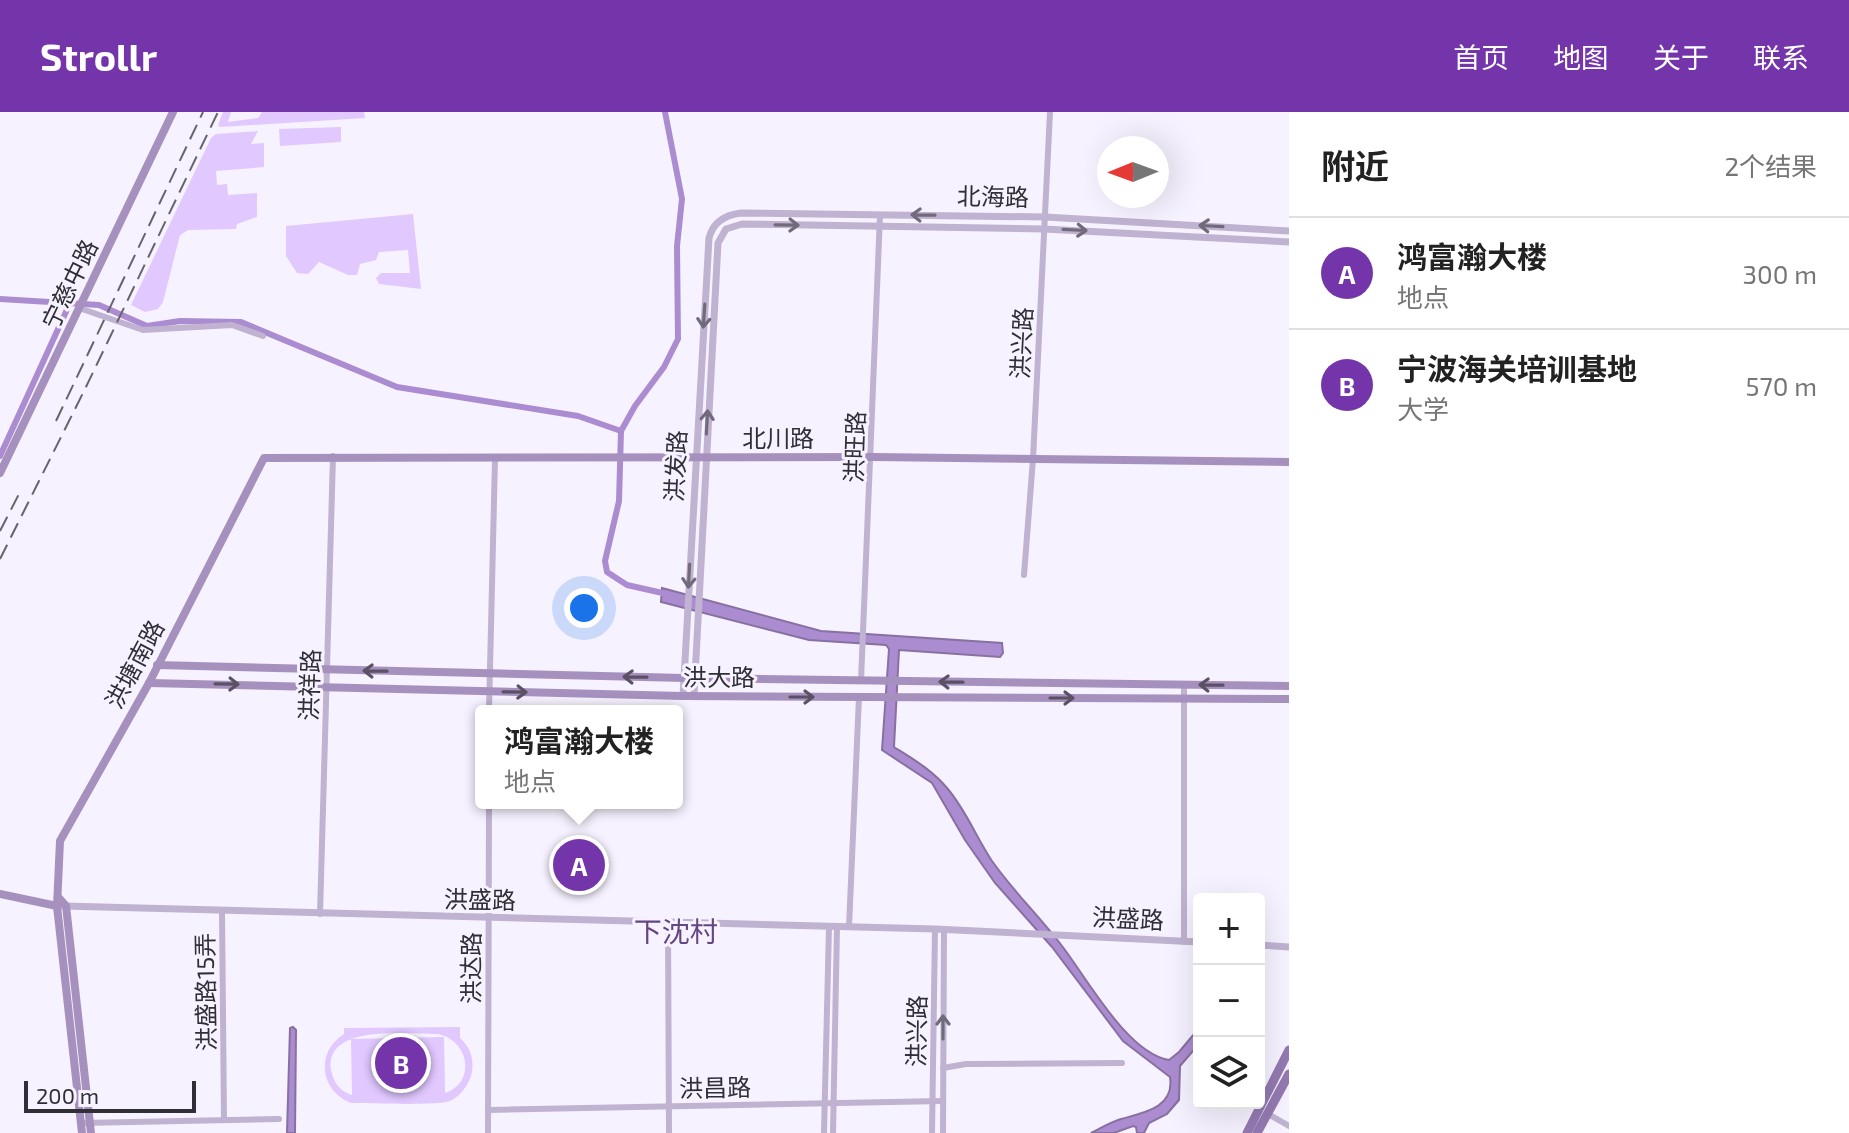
<!DOCTYPE html>
<html lang="zh">
<meta charset="utf-8">
<style>
:root{--surface:#fff;--page:#f6f6f6;--text:#222;--muted:#767676;--line:#e0e0e0;--accent:#7435aa}
body{margin:0;font-family:"Exo 2","Noto Sans SC",sans-serif;background:var(--page);color:var(--text)}
.controls{position:absolute;right:24px;bottom:24px;display:grid;overflow:hidden;border-radius:8px;box-shadow:0 8px 32px #0002}
.controls button{width:72px;height:72px;display:grid;place-items:center;padding:0;border:0;border-bottom:2px solid var(--line);background:var(--surface);color:var(--text);font:40px sans-serif}
.compass{position:absolute;left:1097px;top:24px;width:72px;height:72px;border-radius:50%;background:var(--surface);box-shadow:0 8px 32px #0002;rotate:269deg}
.scale{position:absolute;left:24px;bottom:20px;width:172px;box-sizing:border-box;padding-left:8px;border:4px solid #312f35;border-top:0;font-size:22px;line-height:28px;white-space:nowrap;color:#312f35;-webkit-text-stroke:6px #f7f2ff;paint-order:stroke}
.you{position:absolute;left:584px;top:496px;width:28px;height:28px;margin:-20px;border:6px solid #fff;border-radius:50%;background:#1a73e8;box-shadow:0 0 0 12px #1a73e833}
.badge{display:grid;place-items:center;width:52px;height:52px;border-radius:50%;background:var(--accent);color:#fff;font-size:26px;font-weight:700}
.pin{position:absolute;translate:-50% -50%;border:4px solid #fff;box-shadow:0 2px 8px #0006}
.popup{position:absolute;left:475px;top:593px;width:208px;height:104px;box-sizing:border-box;display:grid;place-content:center;border-radius:8px;background:var(--surface);filter:drop-shadow(0 2px 6px #0005);font-size:26px;white-space:nowrap;color:var(--muted)}
.popup b{font-size:30px;color:var(--text)}
.popup::after{content:'';position:absolute;left:50%;top:100%;margin-left:-16px;border:16px solid transparent;border-top-color:var(--surface)}
.list{margin:0;padding:0;list-style:none}
h2{display:flex;justify-content:space-between;align-items:center;height:104px;margin:0;padding:0 32px;font-size:34px}
h2 small{font-size:26px;font-weight:400;color:var(--muted)}
.list li{display:grid;grid-template-columns:52px 1fr auto;gap:24px;align-items:center;box-sizing:border-box;height:112px;padding:0 32px;border-top:2px solid var(--line)}
.list b{display:block;font-size:30px;white-space:nowrap}
.list p{margin:0;font-size:26px;white-space:nowrap;color:var(--muted)}
.list em{font-size:26px;font-style:normal;color:var(--muted)}
.icon{flex:none;width:44px;height:44px;fill:none;stroke:currentColor;stroke-width:2;stroke-linecap:round;stroke-linejoin:round}
.map{position:relative;flex:none;width:1289px;height:1021px;overflow:hidden}
header{display:flex;align-items:center;gap:48px;box-sizing:border-box;height:112px;padding:0 40px;background:var(--accent);color:#fff}
header strong{font-size:38px}
nav{display:flex;gap:44px;margin-inline-start:auto;font-size:28px}
main{display:flex}
aside{flex:1;background:var(--surface)}
.map>svg:first-child{display:block}
.green{fill:#e1c8ff;fill-rule:evenodd}
.water{fill:#ac8cd0;stroke:#8770a2;stroke-width:2}
.lines{fill:none;stroke-linecap:round;stroke-linejoin:round}
.canal{stroke:#ac8cd0;stroke-width:6}
.minor{stroke:#c0b2d1;stroke-width:6}
.tertiary{stroke:#c0b2d1;stroke-width:7}
.secondary{stroke:#a691be;stroke-width:8}
.primary{stroke:#9379b0;stroke-width:9}
.rail{stroke:#67646c;stroke-width:2;stroke-dasharray:16 8;stroke-linecap:butt}
.oneway{stroke:#716a7b}
.oneway2{stroke:#5a5165}
.labels{text-anchor:middle;dominant-baseline:central;stroke-width:6;stroke-linejoin:round;paint-order:stroke}
.street-label{font-size:24px;fill:#312f35;stroke:#f7f2ff}
.quarter-label{font-size:28px;fill:#644682;stroke:#f7f2ff}
</style>
<header>
<strong>Strollr</strong>
<nav><a>首页</a><a>地图</a><a>关于</a><a>联系</a></nav>
</header>
<main>
<div class="map">
<svg width="1289" height="1021" viewBox="0 0 1289 1021">
<rect width="100%" height="100%" fill="#f7f2ff"/>
<g class="green">
<polygon points="223,0 231,0 228,10 258,6 262,0 364,0 365,6 220,15 218,13"/>
<polygon points="341,15 341,30 280,34 279,17"/>
<polygon points="258,19 251,32 264,31 264,55 216,59 217,73 227,72 228,83 257,81 257,105 237,112 236,117 188,118 180,123 163,190 158,197 145,200 131,193 211,26 216,22"/>
<polygon points="413,102 421,177 379,172 376,166 381,161 410,161 408,138 379,140 376,148 360,152 357,163 348,163 319,150 308,162 297,161 286,144 286,114"/>
<path d="M 460,915 L 460,926 C 470,935 474,946 472,960 C 470,971 461,984 450,989 C 437,994 369,991 351,991 C 320,979 315,940 344,922 L 344,916 ZM 437,922 C 469,927 477,971 445,981 L 444,925 L 351,927 L 352,983 C 342,980 335,973 332,962 C 319,911 408,922 437,922 Z"/>
</g>
<g class="water">
<path d="M 662,476 L 821,519 L 1002,531 L 1003,541 L 1000,545 L 899,538 L 894,635 C 913,647 932,658 947,676 C 966,698 976,725 992,749 C 1013,779 1040,805 1062,834 C 1087,866 1127,941 1169,948 L 1179,940 L 1199,916 L 1199,932 L 1180,954 L 1179,988 L 1167,1002 L 1149,1011 L 1144,1021 L 1137,1021 L 1136,1015 L 1133,1014 L 1114,1021 L 1091,1021 C 1101,1016 1111,1010 1121,1007 C 1143,1001 1175,996 1170,965 L 1123,929 L 1052,835 L 995,771 L 965,728 L 932,671 L 882,638 L 889,537 L 886,533 L 809,528 L 661,490 Z"/>
<polygon points="293,915 296,918 295,1021 287,1021 290,916"/>
</g>
<g class="lines">
<g class="canal">
<polyline points="665,0 682,87 677,134 678,227 664,255 635,294 621,319 619,389 605,449 607,460 627,473 667,482"/>
<polyline points="0,187 99,193 147,214 180,209 241,210 397,275 578,304 621,319"/>
<polyline points="0,344 70,191"/>
</g>
<g class="minor">
<polyline points="79,196 143,218 232,213 263,224"/>
<polyline points="1024,463 1033,347 1050,0"/>
<polyline points="861,569 880,103"/>
<polyline points="489,599 495,347"/>
<polyline points="222,799 224,1008"/>
<polyline points="320,802 333,344"/>
<polyline points="668,810 669,1021"/>
<polyline points="849,815 859,585"/>
<polyline points="1184,830 1184,572"/>
<polyline points="943,956 966,952 1122,951"/>
<polyline points="488,998 943,989"/>
<polyline points="1268,1002 1289,1014"/>
<polyline points="81,1011 279,1007"/>
<polyline points="488,1021 489,691"/>
<polyline points="824,1021 829,815"/>
<polyline points="833,1021 837,815"/>
<polyline points="932,1021 935,817"/>
<polyline points="943,1021 944,817"/>
</g>
<g class="tertiary">
<path d="M 683,584 L 709,126 C 713,110 725,103 741,101 L 1045,105 L 1289,119"/>
<polyline points="694,584 718,131 726,117 742,112 1044,117 1289,130"/>
<polyline points="63,794 935,817 1199,830"/>
<polyline points="1259,833 1289,835"/>
</g>
<g class="secondary">
<polyline points="0,361 173,0"/>
<polyline points="157,553 684,566 1289,574"/>
<polyline points="149,571 683,584 1289,587"/>
<polyline points="0,782 57,794"/>
<polyline points="58,785 66,794 91,1021"/>
<polyline points="82,1021 57,794 60,729 149,571 264,346 872,345 1289,350"/>
</g>
<g class="primary">
<polyline points="1247,1021 1289,938"/>
<polyline points="1257,1021 1289,962"/>
</g>
<g class="rail">
<polyline points="56,309 203,0"/>
<polyline points="0,419 20,380"/>
<polyline points="0,447 85,277 218,0"/>
</g>
</g>
<defs><path id="oneway-shaft" d="M-6 0H5M1.5-3L5.5 0L1.5 3" fill="none" stroke-width="1.6" stroke-linecap="round" stroke-linejoin="round" transform="scale(2)"/></defs>
<g class="oneway">
<use href="#oneway-shaft" transform="translate(923 103) rotate(-179)"/>
<use href="#oneway-shaft" transform="translate(787 113) rotate(1)"/>
<use href="#oneway-shaft" transform="translate(1211 114) rotate(-177)"/>
<use href="#oneway-shaft" transform="translate(1075 118) rotate(3)"/>
<use href="#oneway-shaft" transform="translate(704 204) rotate(94)"/>
<use href="#oneway-shaft" transform="translate(707 310) rotate(-87)"/>
<use href="#oneway-shaft" transform="translate(689 464) rotate(93)"/>
<use href="#oneway-shaft" transform="translate(943 915) rotate(-90)"/>
</g>
<g class="oneway2">
<use href="#oneway-shaft" transform="translate(375 559) rotate(-179)"/>
<use href="#oneway-shaft" transform="translate(635 565) rotate(-179)"/>
<use href="#oneway-shaft" transform="translate(951 570) rotate(-179)"/>
<use href="#oneway-shaft" transform="translate(227 572) rotate(1)"/>
<use href="#oneway-shaft" transform="translate(1211 573) rotate(-179)"/>
<use href="#oneway-shaft" transform="translate(515 580) rotate(1)"/>
<use href="#oneway-shaft" transform="translate(802 585)"/>
<use href="#oneway-shaft" transform="translate(1062 586)"/>
</g>
<g class="labels">
<g class="street-label">
<text transform="translate(993 84) rotate(1)">北海路</text>
<text transform="translate(69 172) rotate(-64)">宁慈中路</text>
<text transform="translate(1021 231) rotate(-87)">洪兴路</text>
<text x="778" y="325">北川路</text>
<text transform="translate(854 335) rotate(-88)">洪旺路</text>
<text transform="translate(675 354) rotate(-87)">洪发路</text>
<text transform="translate(134 552) rotate(-62)">洪塘南路</text>
<text x="719" y="564">洪大路</text>
<text transform="translate(309 573) rotate(-88)">洪祥路</text>
<text transform="translate(480 787) rotate(1)">洪盛路</text>
<text transform="translate(1128 806) rotate(3)">洪盛路</text>
<text transform="translate(470 856) rotate(-90)">洪达路</text>
<text transform="translate(205 880) rotate(-91)">洪盛路15弄</text>
<text transform="translate(916 919) rotate(-89)">洪兴路</text>
<text transform="translate(715 975) rotate(-1)">洪昌路</text>
</g>
<g class="quarter-label">
<text x="676" y="819">下沈村</text>
</g>
</g>
</svg>
<div class="controls">
<button>+</button>
<button>−</button>
<button><svg class="icon" aria-label="layers" viewBox="0 0 24 24"><path d="M12 4l9 5-9 5-9-5zM3 14l9 5 9-5"/></svg></button>
</div>
<svg class="compass" viewBox="-18 -18 36 36"><path d="M0-13l5 13h-10z" fill="#e53935"/><path d="M0 13l5-13h-10z" fill="#767676"/></svg>
<div class="scale">200 m</div>
<div class="you"></div>
<div class="pin badge" style="left:579px;top:753px">A</div>
<div class="popup"><b>鸿富瀚大楼</b>地点</div>
<div class="pin badge" style="left:401px;top:951px">B</div>
</div>
<aside>
<h2>附近<small>2个结果</small></h2>
<ul class="list">
<li><span class="badge">A</span><div><b>鸿富瀚大楼</b><p>地点</p></div><em>300 m</em></li>
<li><span class="badge">B</span><div><b>宁波海关培训基地</b><p>大学</p></div><em>570 m</em></li>
</ul>
</aside>
</main>
